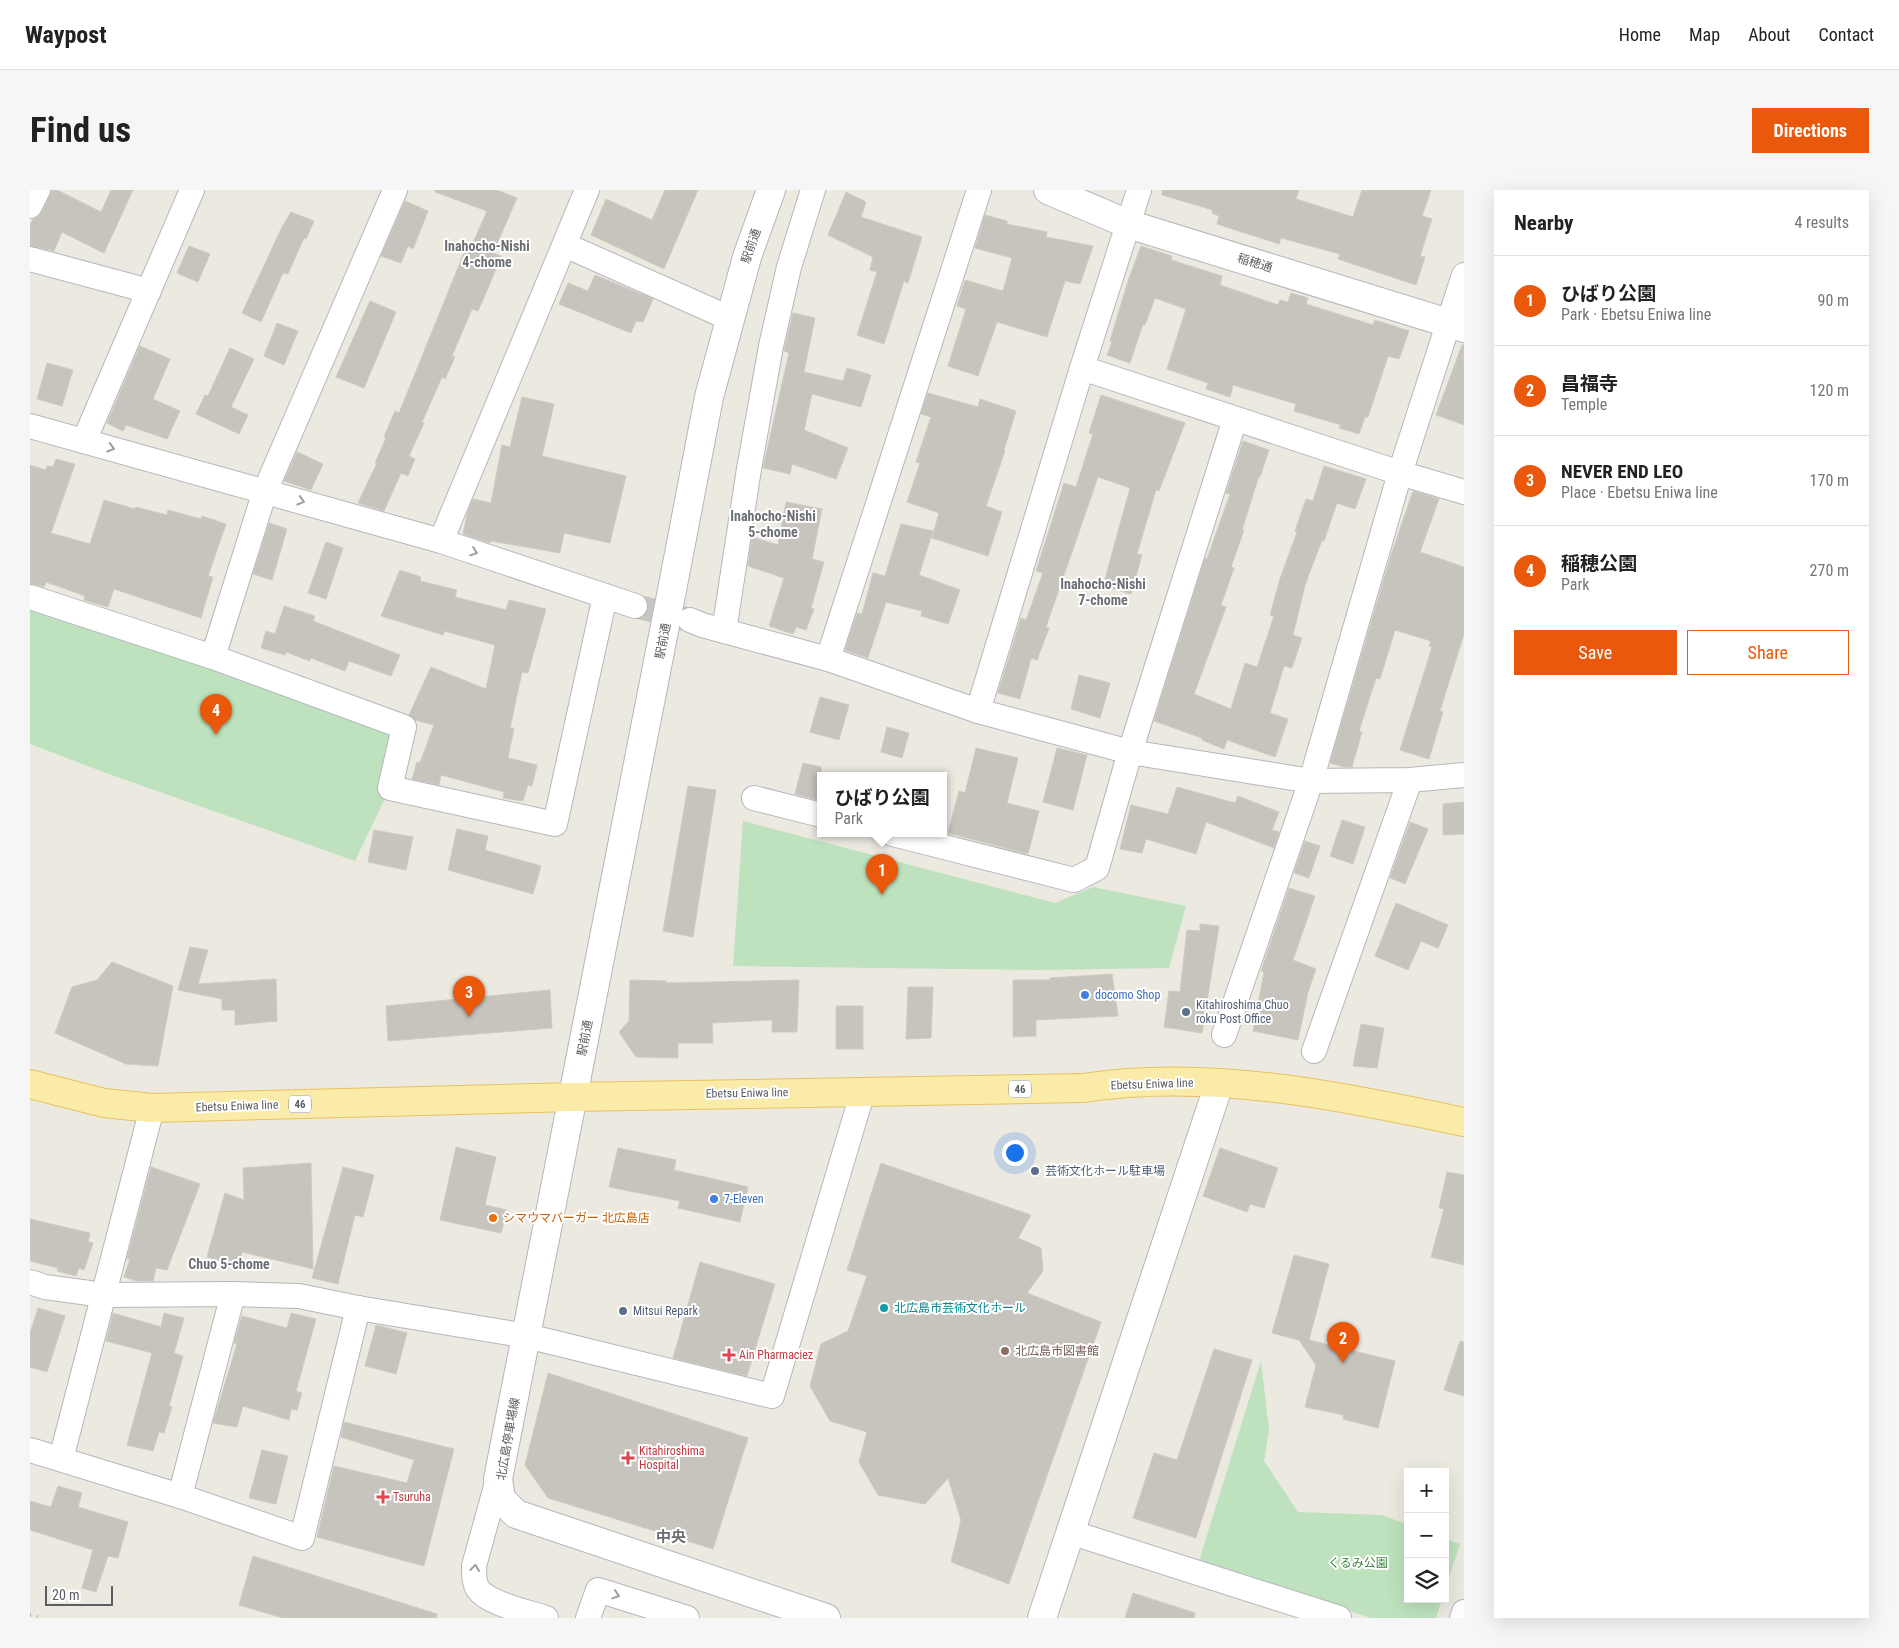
<!DOCTYPE html>
<meta charset="utf-8">
<style>
:root{--surface:#fff;--page:#f6f6f6;--text:#222;--muted:#767676;--line:#e0e0e0;--accent:#ea580c}
body{margin:0;font-family:"Roboto Condensed","Noto Sans JP",sans-serif;background:var(--page);color:var(--text)}
.controls{position:absolute;right:15px;bottom:15px;display:grid;overflow:hidden;border-radius:0px;box-shadow:0 5px 20px #0002}
.controls button{width:45px;height:45px;display:grid;place-items:center;padding:0;border:0;border-bottom:1px solid var(--line);background:var(--surface);color:var(--text);font:25px sans-serif}
.scale{position:absolute;left:15px;bottom:12px;width:68px;box-sizing:border-box;padding-left:5px;border:2px solid #5a5d61;border-top:0;font-size:14px;line-height:18px;white-space:nowrap;color:#5a5d61;-webkit-text-stroke:4px #fff;paint-order:stroke}
.you{position:absolute;left:984px;top:962px;width:18px;height:18px;margin:-12px;border:4px solid #fff;border-radius:50%;background:#1a73e8;box-shadow:0 0 0 8px #1a73e833}
.badge{display:grid;place-items:center;width:32px;height:32px;border-radius:50%;background:var(--accent);color:#fff;font-size:16px;font-weight:700}
.pin{position:absolute;translate:-50% -41px;filter:drop-shadow(0 1px 2px #0008)}
.pin::after{content:'';position:absolute;top:26px;width:18px;height:15px;background:inherit;clip-path:polygon(0 0,100% 0,50% 100%)}
.popup{position:absolute;left:787px;top:582px;width:130px;height:65px;box-sizing:border-box;display:grid;place-content:center;border-radius:0px;background:var(--surface);filter:drop-shadow(0 1px 4px #0005);font-size:16px;white-space:nowrap;color:var(--muted)}
.popup b{font-size:19px;color:var(--text)}
.popup::after{content:'';position:absolute;left:50%;top:100%;margin-left:-10px;border:10px solid transparent;border-top-color:var(--surface)}
.list{margin:0;padding:0;list-style:none}
h2{display:flex;justify-content:space-between;align-items:center;height:65px;margin:0;padding:0 20px;font-size:21px}
h2 small{font-size:16px;font-weight:400;color:var(--muted)}
.list li{display:grid;grid-template-columns:32px 1fr auto;gap:15px;align-items:center;box-sizing:border-box;height:90px;padding:0 20px;border-top:1px solid var(--line)}
.list b{display:block;font-size:19px;white-space:nowrap}
.list p{margin:0;font-size:16px;white-space:nowrap;color:var(--muted)}
.list em{font-size:16px;font-style:normal;color:var(--muted)}
.actions{display:flex;gap:10px;padding:15px 20px}
.actions a{flex:1;padding:11px 0;border:1px solid var(--accent);border-radius:0px;text-align:center;font-size:18px;color:var(--accent)}
.actions .main{background:var(--accent);color:#fff}
.icon{flex:none;width:28px;height:28px;fill:none;stroke:currentColor;stroke-width:2;stroke-linecap:round;stroke-linejoin:round}
.map{position:relative;flex:none;width:1434px;height:1428px;overflow:hidden;border-radius:0px}
header{display:flex;align-items:center;gap:30px;box-sizing:border-box;height:70px;padding:0 25px;background:var(--surface);border-bottom:1px solid var(--line)}
header strong{font-size:24px}
nav{display:flex;gap:28px;margin-inline-start:auto;font-size:18px}
.intro{display:flex;align-items:center;justify-content:space-between;box-sizing:border-box;height:120px;padding:0 30px}
h1{margin:0;font-size:35px}
.button{padding:12px 22px;border-radius:0px;background:var(--accent);color:#fff;font-size:18px;font-weight:700}
main{display:flex;gap:30px;padding:0 30px}
aside{flex:1;background:var(--surface);border-radius:0px;box-shadow:0 5px 20px #0002}
.map>svg:first-child{display:block}
.green{fill:#bee2be}
.building{fill:#c7c4be;stroke:#d0cbc0}
.lines{fill:none;stroke-linecap:round;stroke-linejoin:round}
.street-tunnel{stroke:#c8c6c1;stroke-width:24;stroke-dasharray:24 12;stroke-linecap:butt}
.street-casing{stroke:#b4b7bb;stroke-width:26}
.secondary-casing{stroke:#b3b6bb;stroke-width:30}
.primary-casing{stroke:#e8c15e;stroke-width:30}
.street{stroke:#fff;stroke-width:24}
.secondary{stroke:#fff;stroke-width:28}
.primary{stroke:#faeca8;stroke-width:28}
.rail{stroke:#b0b1b1;stroke-width:4;stroke-dasharray:1 6;stroke-linecap:butt}
.oneway{stroke:#9c9ea0}
.shop-dot{fill:#3f7fe0;stroke:#fff;stroke-width:2}
.service-dot{fill:#5c6f8a;stroke:#fff;stroke-width:2}
.food-dot{fill:#e8710a;stroke:#fff;stroke-width:2}
.culture-dot{fill:#0f9aa8;stroke:#fff;stroke-width:2}
.education-dot{fill:#8d6e63;stroke:#fff;stroke-width:2}
.health-dot{fill:#e0444e;stroke:#fff;stroke-width:2}
.labels{text-anchor:middle;dominant-baseline:central;stroke-width:4;stroke-linejoin:round;paint-order:stroke}
.shield{fill:#fff;stroke:#8c8e90;stroke-width:1}
.shield-label{font-size:11px;font-weight:bold;fill:#5a5d61}
.street-label{font-size:12px;fill:#5a5d61;stroke:#fff}
.shop-label{font-size:12px;fill:#366cbe;stroke:#fff;text-anchor:start}
.service-label{font-size:12px;fill:#4e5e75;stroke:#fff;text-anchor:start}
.food-label{font-size:12px;fill:#c56008;stroke:#fff;text-anchor:start}
.culture-label{font-size:12px;fill:#0d838f;stroke:#fff;text-anchor:start}
.education-label{font-size:12px;fill:#785e54;stroke:#fff;text-anchor:start}
.health-label{font-size:12px;fill:#be3a42;stroke:#fff;text-anchor:start}
.park-label{font-size:12px;fill:#39803d;stroke:#fff}
.neighbourhood-label{font-size:14px;font-weight:bold;fill:#6b6f73;stroke:#fff}
.quarter-label{font-size:15px;font-weight:bold;fill:#6b6f73;stroke:#fff}
</style>
<header>
<strong>Waypost</strong>
<nav><a>Home</a><a>Map</a><a>About</a><a>Contact</a></nav>
</header>
<div class="intro"><h1>Find us</h1><a class="button">Directions</a></div>
<main>
<div class="map">
<svg width="1434" height="1428" viewBox="0 0 1434 1428">
<rect width="100%" height="100%" fill="#ece9e1"/>
<g class="green">
<polygon points="0,407 374,537 360,598 325,671 76,583 0,554"/>
<polygon points="713,631 1025,713 1063,697 1156,716 1139,778 1008,780 703,776"/>
<polygon points="1231,1171 1239,1240 1234,1271 1268,1322 1352,1325 1378,1335 1378,1409 1412,1409 1406,1428 1341,1428 1169,1371"/>
<polygon points="1415,1349 1430,1354 1415,1399"/>
</g>
<g class="building">
<polygon points="22,0 27,0 71,22 81,0 103,0 74,63 32,42 24,61 0,56 0,35 3,29 8,27 12,22"/>
<polygon points="405,0 467,0 487,8 463,63 471,66 459,96 448,121 442,119 422,166 425,167 415,189 412,187 392,232 394,233 379,266 385,269 378,286 371,283 354,321 328,313 347,273 345,273 356,248 354,247 365,221 369,223 438,53 442,55 457,21 405,2"/>
<polygon points="635,0 668,0 634,79 561,45 576,9 622,30"/>
<polygon points="1132,0 1269,0 1266,9 1323,27 1332,0 1401,0 1392,26 1402,29 1390,66 1395,67 1386,95 1308,69 1310,64 1251,48 1249,54 1187,34 1189,26 1182,23 1183,20 1132,5"/>
<polygon points="816,2 836,12 831,27 892,47 878,93 874,91 854,154 827,145 847,82 840,80 843,67 798,45"/>
<polygon points="375,11 398,21 383,59 378,56 371,73 351,66"/>
<polygon points="261,22 284,31 276,49 274,48 258,84 253,83 231,132 212,123 251,39"/>
<polygon points="955,25 977,31 977,34 1017,42 1016,47 1063,56 1050,94 1035,91 1017,147 967,132 948,186 918,176 936,119 927,116 935,90 973,101 982,68 945,58"/>
<polygon points="159,56 180,64 168,92 147,83"/>
<polygon points="1111,56 1142,66 1141,70 1192,86 1190,95 1248,115 1250,110 1258,112 1261,103 1278,108 1276,114 1343,135 1345,130 1379,141 1369,169 1358,166 1338,227 1335,227 1329,244 1309,238 1311,235 1264,221 1266,214 1203,195 1200,207 1176,199 1178,193 1137,179 1156,119 1125,108 1115,135 1113,134 1100,173 1077,165 1082,152 1080,151 1098,91"/>
<polygon points="565,85 623,109 613,132 606,131 601,143 529,114 538,93 558,101"/>
<polygon points="340,111 366,122 334,198 306,187"/>
<polygon points="763,123 785,128 774,182 813,191 817,178 841,185 831,217 782,204 774,240 818,258 806,289 762,274 760,284 733,278 759,163 754,161"/>
<polygon points="247,133 268,141 254,175 234,166"/>
<polygon points="1432,155 1434,155 1434,235 1406,225"/>
<polygon points="110,156 140,169 123,209 150,221 137,249 96,235 93,241 77,233"/>
<polygon points="200,158 224,169 201,217 218,225 209,244 166,224 175,205 178,206"/>
<polygon points="17,173 43,180 32,216 7,209"/>
<polygon points="898,203 948,217 950,209 986,221 974,260 975,261 956,316 972,322 958,366 902,348 909,323 877,312 890,273 886,272 901,227 891,224"/>
<polygon points="1071,205 1155,233 1129,301 1126,300 1107,364 1112,365 1101,404 1073,396 1100,298 1068,287 1016,437 1019,438 1007,470 1001,468 990,509 968,503 991,428 996,430 1013,383 1006,381 1034,293 1046,297 1063,244 1059,243"/>
<polygon points="492,207 524,214 512,266 596,286 580,353 534,343 530,363 461,351 460,353 433,344 438,321 443,309 461,313 472,255 480,257"/>
<polygon points="1213,251 1239,260 1230,287 1229,286 1212,340 1214,340 1201,377 1204,378 1191,415 1196,417 1164,504 1201,519 1215,473 1227,477 1244,426 1240,425 1250,389 1267,342 1265,341 1276,309 1283,311 1294,276 1336,289 1325,319 1307,313 1294,351 1292,350 1275,395 1263,445 1272,448 1262,478 1254,476 1240,523 1258,529 1245,567 1197,550 1194,559 1172,550 1172,548 1124,531 1175,368 1177,369 1200,304 1196,303"/>
<polygon points="267,262 293,274 281,300 254,291"/>
<polygon points="26,269 45,274 21,343 60,354 74,310 105,319 106,317 137,325 138,320 171,329 172,326 196,334 178,386 183,387 171,428 84,399 78,417 54,410 55,406 16,392 14,397 0,394 0,275 16,280 17,276 23,277"/>
<polygon points="1383,301 1409,309 1390,362 1434,377 1434,444 1410,521 1413,522 1399,569 1370,560 1402,457 1399,456 1401,451 1365,440 1350,489 1346,488 1329,541 1332,542 1322,577 1314,577 1300,573 1361,365"/>
<polygon points="756,312 792,319 782,369 794,372 781,418 784,419 776,440 766,437 763,444 739,436 754,388 718,376 722,347 748,355"/>
<polygon points="239,333 257,339 242,390 223,384"/>
<polygon points="871,334 903,341 889,385 930,400 918,434 891,426 892,421 856,412 838,468 815,460 827,423 832,424 843,383 855,386"/>
<polygon points="296,352 313,358 296,409 278,403"/>
<polygon points="370,380 391,387 390,391 427,400 425,407 476,420 479,410 516,419 498,483 492,482 480,538 484,538 478,568 507,575 502,596 498,595 493,611 473,608 474,602 411,585 409,595 382,589 387,572 390,573 404,535 385,530 379,525 401,477 456,499 465,455 414,441 413,445 351,426"/>
<polygon points="254,416 285,426 283,431 370,465 361,486 319,471 315,481 281,468 280,471 256,462 255,465 231,458 236,441 245,444"/>
<polygon points="1049,485 1080,493 1070,528 1041,519"/>
<polygon points="790,507 819,515 809,550 780,542"/>
<polygon points="857,537 879,543 872,568 851,562"/>
<polygon points="946,558 988,568 977,613 1009,621 998,664 918,643 929,601 935,603"/>
<polygon points="1027,558 1057,565 1043,620 1013,612"/>
<polygon points="773,573 791,577 791,611 765,604"/>
<polygon points="658,596 686,600 663,747 633,741"/>
<polygon points="1147,597 1205,613 1208,606 1249,622 1242,640 1249,642 1244,658 1176,632 1166,664 1116,649 1112,663 1090,659 1101,615 1138,624"/>
<polygon points="1434,612 1434,644 1413,645 1413,614"/>
<polygon points="1312,630 1335,637 1323,674 1300,666"/>
<polygon points="1380,632 1398,639 1375,694 1360,688"/>
<polygon points="427,639 458,646 455,660 511,676 503,704 418,680"/>
<polygon points="344,640 383,647 376,680 338,672"/>
<polygon points="1275,651 1290,656 1279,688 1264,683"/>
<polygon points="1259,698 1285,706 1263,770 1286,779 1278,802 1268,850 1223,841 1234,782 1231,781"/>
<polygon points="1366,713 1418,735 1408,758 1391,751 1378,780 1345,766"/>
<polygon points="1170,734 1189,736 1172,843 1134,837 1139,801 1150,802 1157,740 1170,741"/>
<polygon points="160,757 178,760 168,794 246,789 247,831 205,835 205,820 192,820 192,809 148,800"/>
<polygon points="82,772 143,796 128,876 96,874 25,843 42,797 67,790"/>
<polygon points="1082,784 1088,826 1006,830 1006,846 983,847 983,790 1020,790 1020,788"/>
<polygon points="600,790 636,791 636,793 769,790 767,842 742,842 742,830 682,833 683,853 648,853 648,868 606,867 589,842 599,831"/>
<polygon points="878,797 903,797 901,848 876,849"/>
<polygon points="520,800 522,838 358,851 356,816"/>
<rect x="806" y="816" width="27" height="43"/>
<polygon points="1331,834 1354,838 1347,878 1323,876"/>
<polygon points="426,957 466,967 455,1015 477,1020 471,1043 410,1030"/>
<polygon points="588,958 646,970 644,980 718,997 710,1032 648,1018 650,1011 579,997"/>
<polygon points="1190,958 1248,978 1234,1018 1220,1014 1217,1022 1173,1006"/>
<polygon points="281,973 283,1079 212,1062 208,1076 177,1067 195,1003 214,1010 213,978"/>
<polygon points="851,973 1001,1025 988,1048 1011,1058 1013,1081 997,1103 1071,1132 979,1394 921,1372 931,1330 918,1288 895,1314 848,1305 829,1272 837,1242 800,1231 780,1196 791,1154 818,1141 837,1086 817,1080"/>
<polygon points="121,977 170,994 137,1080 126,1078 123,1091 107,1091 94,1087 100,1069 97,1069"/>
<polygon points="313,977 344,985 333,1027 325,1025 308,1094 282,1088"/>
<polygon points="1417,982 1434,985 1434,1075 1401,1067 1414,1019 1409,1018"/>
<polygon points="0,1029 60,1043 58,1052 63,1053 54,1080 49,1078 46,1086 27,1081 28,1078 0,1071"/>
<polygon points="1264,1065 1299,1074 1279,1150 1365,1171 1348,1238 1313,1229 1314,1225 1275,1217 1286,1175 1269,1150 1242,1143"/>
<polygon points="670,1072 745,1094 717,1186 643,1168"/>
<polygon points="8,1118 35,1126 17,1182 0,1177 0,1143"/>
<polygon points="83,1123 131,1137 134,1123 154,1128 144,1163 153,1166 139,1216 142,1217 134,1243 129,1242 123,1261 97,1255 122,1163 76,1151"/>
<polygon points="261,1123 286,1129 266,1201 272,1203 267,1220 261,1219 259,1230 213,1216 207,1237 183,1233 207,1154 204,1153 212,1126 257,1138"/>
<polygon points="346,1135 377,1143 366,1184 335,1176"/>
<polygon points="1430,1151 1434,1152 1434,1206 1414,1200"/>
<polygon points="1184,1159 1222,1170 1166,1348 1103,1328 1124,1263 1147,1270"/>
<polygon points="518,1183 718,1248 683,1359 518,1308 495,1275"/>
<polygon points="314,1232 424,1259 394,1376 287,1347 304,1276 377,1293 384,1270 311,1247"/>
<polygon points="232,1260 258,1266 246,1314 219,1308"/>
<polygon points="28,1296 52,1303 48,1317 98,1332 88,1368 78,1366 66,1402 52,1398 63,1360 0,1340 0,1311 21,1317"/>
<polygon points="223,1366 407,1424 406,1428 253,1428 209,1415"/>
<polygon points="1103,1403 1165,1423 1164,1428 1095,1428"/>
</g>
<g class="lines">
<polyline class="street-tunnel" points="605,416 656,429"/>
<g class="street-casing">
<g id="street">
<polyline points="0,16 8,0"/>
<polyline points="535,55 699,128"/>
<polyline points="0,69 119,101"/>
<polyline points="1052,178 1370,283 1434,302"/>
<polyline points="0,236 411,351 605,416"/>
<polyline points="54,251 162,0"/>
<polyline points="411,351 557,0"/>
<polyline points="0,407 183,467 374,537 360,598 525,634 575,406"/>
<polyline points="660,430 672,435 798,469 948,521 1100,562 1281,591 1380,590 1434,585"/>
<polyline points="694,441 719,279 741,156 759,77 783,0"/>
<polyline points="183,467 235,301 365,0"/>
<polyline points="798,469 949,0"/>
<polyline points="948,521 1052,178 1109,0"/>
<polyline points="724,608 791,625"/>
<polyline points="863,644 1044,690 1067,678 1100,562 1205,229"/>
<polyline points="1194,845 1281,591 1370,283 1434,85"/>
<polyline points="1284,861 1380,590"/>
<polyline points="0,1092 15,1097 74,1105 203,1104 269,1106 328,1118 497,1146 742,1206 833,901"/>
<polyline points="0,1260 150,1306 272,1348 328,1118"/>
<polyline points="31,1269 122,918"/>
<path d="M 468,1289 L 444,1376 C 444,1384 444,1393 448,1399 C 458,1414 499,1422 516,1428"/>
<polyline points="150,1306 203,1104"/>
<polyline points="1040,1342 1309,1428"/>
<polyline points="558,1428 568,1400 657,1428"/>
<polyline points="1432,1428 1434,1422"/>
</g>
</g>
<g class="secondary-casing">
<g id="secondary">
<polyline points="741,0 717,67 679,207 643,395 468,1289 471,1309 486,1324 796,1428"/>
<polyline points="1018,0 1098,34 1434,138"/>
<polyline points="1012,1428 1189,894"/>
</g>
</g>
<g class="primary-casing">
<path id="primary" d="M 0,894 L 74,913 L 122,918 L 543,907 L 1053,898 C 1068,896 1083,894 1098,893 C 1211,885 1325,909 1434,932"/>
</g>
<use href="#street" class="street"/>
<use href="#secondary" class="secondary"/>
<use href="#primary" class="primary"/>
<polyline class="rail" points="0,1425 11,1428"/>
</g>
<defs><path id="oneway-chevron" d="M-2-3.5L2.5 0L-2 3.5" fill="none" stroke-width="1.6" stroke-linecap="round" stroke-linejoin="round" transform="scale(1.25)"/></defs>
<g class="oneway">
<use href="#oneway-chevron" transform="translate(81 258) rotate(16)"/>
<use href="#oneway-chevron" transform="translate(271 311) rotate(16)"/>
<use href="#oneway-chevron" transform="translate(444 362) rotate(19)"/>
<use href="#oneway-chevron" transform="translate(445 1378) rotate(-84)"/>
<use href="#oneway-chevron" transform="translate(586 1405) rotate(18)"/>
</g>
<g class="shop-dot">
<circle cx="1055" cy="805" r="5"/>
<circle cx="684" cy="1009" r="5"/>
</g>
<g class="service-dot">
<circle cx="1156" cy="822" r="5"/>
<circle cx="1005" cy="981" r="5"/>
<circle cx="593" cy="1121" r="5"/>
</g>
<circle class="food-dot" cx="463" cy="1028" r="5"/>
<circle class="culture-dot" cx="854" cy="1118" r="5"/>
<circle class="education-dot" cx="975" cy="1161" r="5"/>
<g class="health-dot">
<path d="M696.5 1157.5h5v5h5v5h-5v5h-5v-5h-5v-5h5z"/>
<path d="M595.5 1260.5h5v5h5v5h-5v5h-5v-5h-5v-5h5z"/>
<path d="M350.5 1299.5h5v5h5v5h-5v5h-5v-5h-5v-5h5z"/>
</g>
<g class="labels">
<g class="shield">
<rect x="979" y="890.5" width="22" height="17" rx="4"/>
<rect x="259" y="905.5" width="22" height="17" rx="4"/>
</g>
<g class="shield-label">
<text x="990" y="899">46</text>
<text x="270" y="914">46</text>
</g>
<g class="street-label">
<text transform="translate(721 56) rotate(-71)">駅前通</text>
<text transform="translate(1225 73) rotate(17)">稲穂通</text>
<text transform="translate(633 451) rotate(-79)">駅前通</text>
<text transform="translate(555 848) rotate(-79)">駅前通</text>
<text transform="translate(1122 894) rotate(-2)">Ebetsu Eniwa line</text>
<text transform="translate(717 903) rotate(-1)">Ebetsu Eniwa line</text>
<text transform="translate(207 916) rotate(-2)">Ebetsu Eniwa line</text>
<text transform="translate(478 1249) rotate(-80)">北広島停車場線</text>
</g>
<g class="shop-label">
<text x="1065" y="805">docomo Shop</text>
<text x="694" y="1009">7-Eleven</text>
</g>
<g class="service-label">
<text x="1166" y="815">Kitahiroshima Chuo<tspan x="1166" dy="14">roku Post Office</tspan></text>
<text x="1015" y="981">芸術文化ホール駐車場</text>
<text x="603" y="1121">Mitsui Repark</text>
</g>
<g class="food-label">
<text x="473" y="1028">シマウマバーガー 北広島店</text>
</g>
<g class="culture-label">
<text x="864" y="1118">北広島市芸術文化ホール</text>
</g>
<g class="education-label">
<text x="985" y="1161">北広島市図書館</text>
</g>
<g class="health-label">
<text x="709" y="1165">Ain Pharmaciez</text>
<text x="609" y="1261">Kitahiroshima<tspan x="609" dy="14">Hospital</tspan></text>
<text x="363" y="1307">Tsuruha</text>
</g>
<g class="park-label">
<text x="1328" y="1373">くるみ公園</text>
</g>
<g class="neighbourhood-label">
<text x="457" y="56">Inahocho-Nishi<tspan x="457" dy="16">4-chome</tspan></text>
<text x="743" y="326">Inahocho-Nishi<tspan x="743" dy="16">5-chome</tspan></text>
<text x="1073" y="394">Inahocho-Nishi<tspan x="1073" dy="16">7-chome</tspan></text>
<text x="199" y="1074">Chuo 5-chome</text>
</g>
<g class="quarter-label">
<text x="641" y="1347">中央</text>
</g>
</g>
</svg>
<div class="controls">
<button>+</button>
<button>−</button>
<button><svg class="icon" aria-label="layers" viewBox="0 0 24 24"><path d="M12 4l9 5-9 5-9-5zM3 14l9 5 9-5"/></svg></button>
</div>
<div class="scale">20 m</div>
<div class="you"></div>
<div class="pin badge" style="left:852px;top:705px">1</div>
<div class="popup"><b>ひばり公園</b>Park</div>
<div class="pin badge" style="left:1313px;top:1173px">2</div>
<div class="pin badge" style="left:439px;top:827px">3</div>
<div class="pin badge" style="left:186px;top:545px">4</div>
</div>
<aside>
<h2>Nearby<small>4 results</small></h2>
<ul class="list">
<li><span class="badge">1</span><div><b>ひばり公園</b><p>Park · Ebetsu Eniwa line</p></div><em>90 m</em></li>
<li><span class="badge">2</span><div><b>昌福寺</b><p>Temple</p></div><em>120 m</em></li>
<li><span class="badge">3</span><div><b>NEVER END LEO</b><p>Place · Ebetsu Eniwa line</p></div><em>170 m</em></li>
<li><span class="badge">4</span><div><b>稲穂公園</b><p>Park</p></div><em>270 m</em></li>
</ul>
<div class="actions"><a class="main">Save</a><a>Share</a></div>
</aside>
</main>
